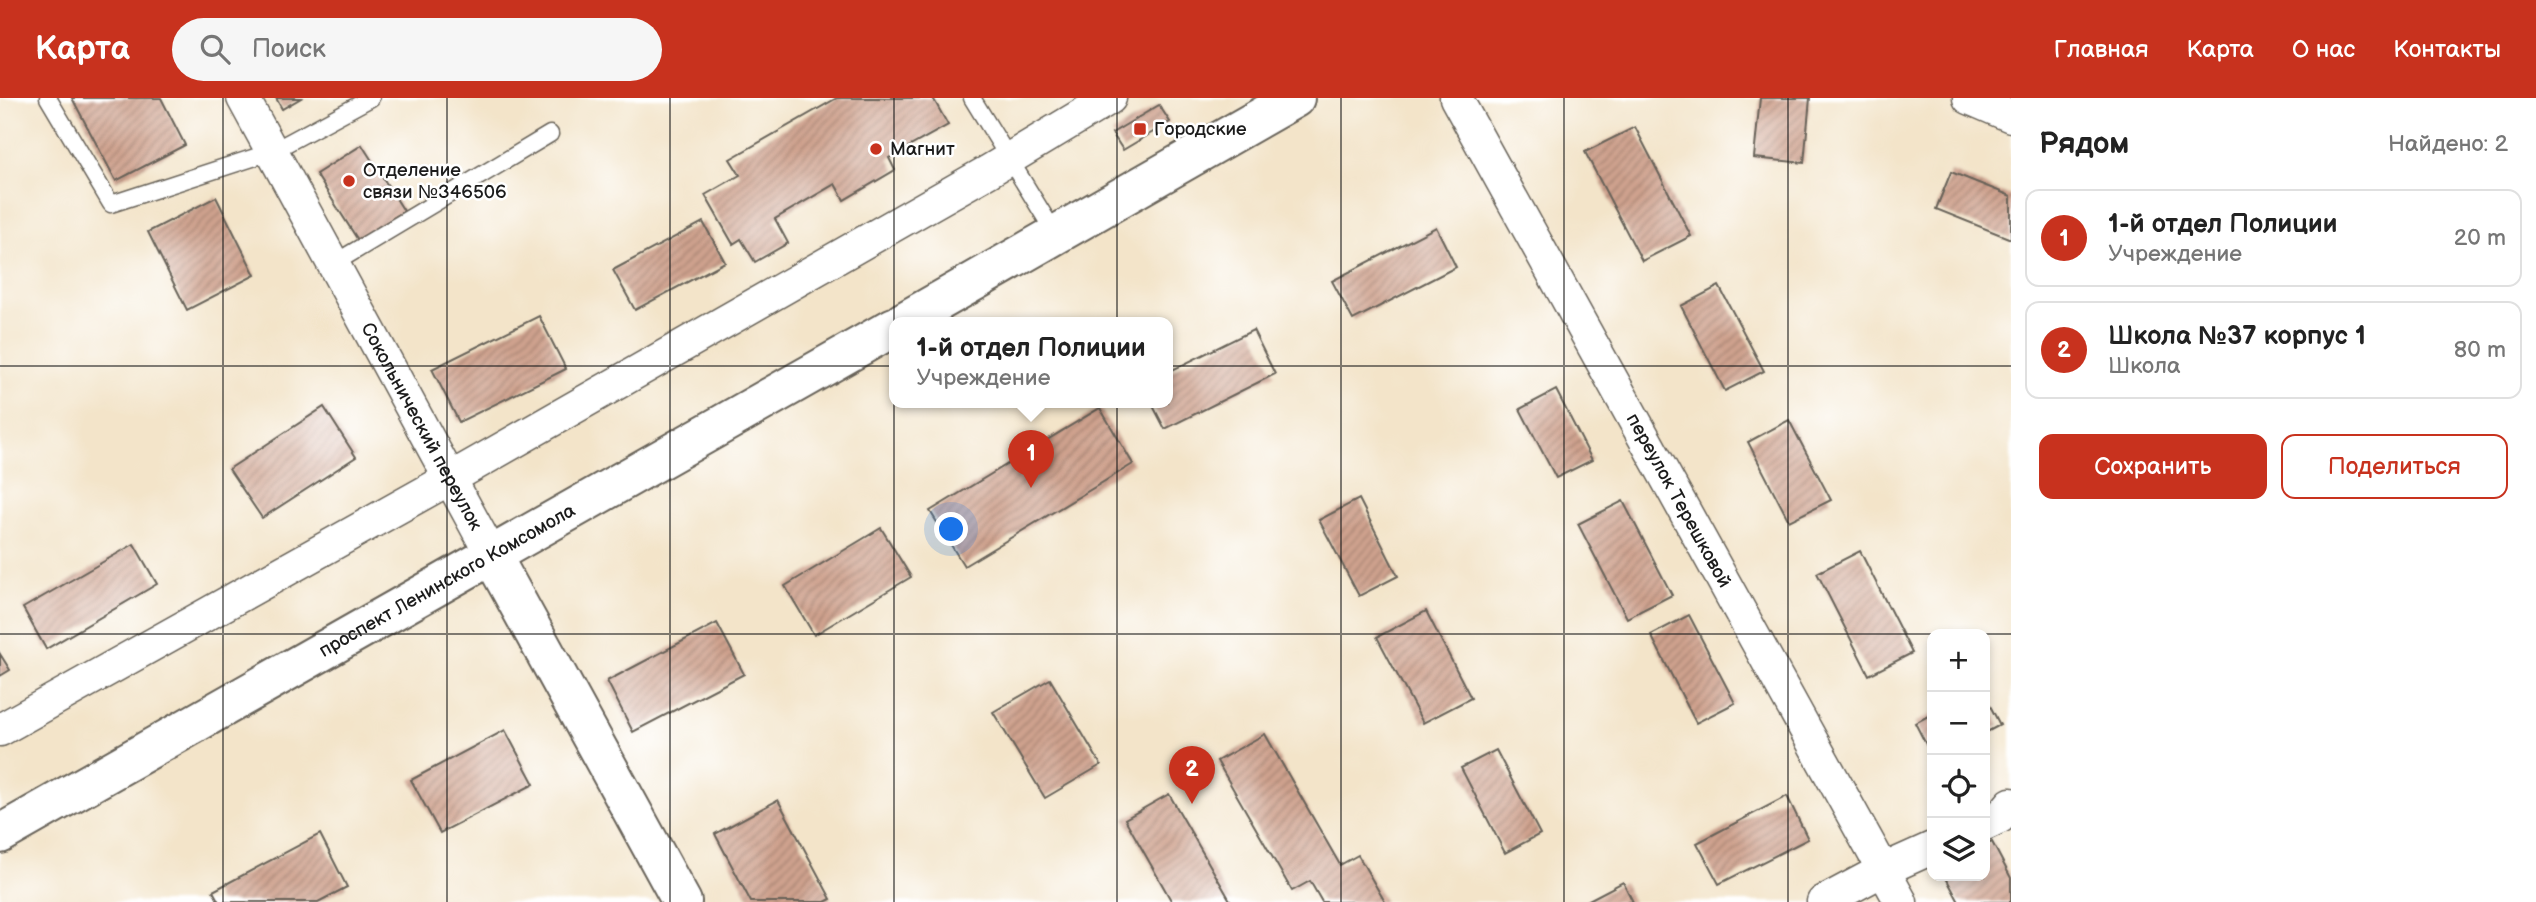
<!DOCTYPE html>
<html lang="ru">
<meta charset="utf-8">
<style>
:root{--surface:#fff;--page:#f6f6f6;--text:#222;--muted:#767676;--line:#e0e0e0;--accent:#c8321e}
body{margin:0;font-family:"Balsamiq Sans",sans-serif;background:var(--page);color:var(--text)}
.controls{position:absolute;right:21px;bottom:21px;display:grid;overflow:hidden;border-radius:14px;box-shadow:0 4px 10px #0003}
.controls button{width:63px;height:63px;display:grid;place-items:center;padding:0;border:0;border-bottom:2px solid var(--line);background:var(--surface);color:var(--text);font:35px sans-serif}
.you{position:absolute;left:952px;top:432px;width:24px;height:24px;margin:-18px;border:5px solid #fff;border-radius:50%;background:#1a73e8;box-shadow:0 0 0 10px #1a73e833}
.badge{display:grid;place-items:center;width:46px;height:46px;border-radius:50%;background:var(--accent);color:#fff;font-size:23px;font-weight:700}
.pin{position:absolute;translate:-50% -58px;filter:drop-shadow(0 2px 4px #0008)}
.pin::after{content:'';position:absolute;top:37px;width:24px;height:21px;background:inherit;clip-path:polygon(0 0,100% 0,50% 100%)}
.popup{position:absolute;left:889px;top:219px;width:284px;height:91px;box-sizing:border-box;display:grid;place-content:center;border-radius:14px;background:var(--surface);filter:drop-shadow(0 2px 5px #0005);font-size:23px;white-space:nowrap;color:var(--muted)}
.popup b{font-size:26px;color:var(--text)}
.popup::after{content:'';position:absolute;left:50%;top:100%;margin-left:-14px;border:14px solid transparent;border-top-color:var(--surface)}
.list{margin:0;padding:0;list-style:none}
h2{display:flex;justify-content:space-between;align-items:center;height:91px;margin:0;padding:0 28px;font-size:30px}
h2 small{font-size:23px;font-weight:400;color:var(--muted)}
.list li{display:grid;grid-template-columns:46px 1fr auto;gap:21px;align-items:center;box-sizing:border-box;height:98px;margin:0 14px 14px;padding:0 14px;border:2px solid var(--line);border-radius:14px}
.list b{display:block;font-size:26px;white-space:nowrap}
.list p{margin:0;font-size:23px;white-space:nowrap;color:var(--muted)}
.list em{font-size:23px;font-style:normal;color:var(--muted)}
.actions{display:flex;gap:14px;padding:21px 28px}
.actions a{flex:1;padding:16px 0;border:2px solid var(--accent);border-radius:14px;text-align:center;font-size:24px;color:var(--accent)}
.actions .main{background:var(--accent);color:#fff}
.icon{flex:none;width:38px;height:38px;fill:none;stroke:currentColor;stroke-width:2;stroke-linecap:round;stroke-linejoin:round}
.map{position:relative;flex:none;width:2011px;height:804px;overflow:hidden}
header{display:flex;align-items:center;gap:42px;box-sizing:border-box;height:98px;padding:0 35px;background:var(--accent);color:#fff}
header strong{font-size:33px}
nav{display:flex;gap:38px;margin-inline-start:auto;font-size:24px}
.search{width:490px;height:63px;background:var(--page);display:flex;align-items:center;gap:18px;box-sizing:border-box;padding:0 24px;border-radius:38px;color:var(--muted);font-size:26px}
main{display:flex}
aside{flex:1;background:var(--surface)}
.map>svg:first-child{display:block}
.building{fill:url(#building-hatch)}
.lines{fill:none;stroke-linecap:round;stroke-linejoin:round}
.lane-casing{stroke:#676259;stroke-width:19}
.street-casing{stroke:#676259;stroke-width:35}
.secondary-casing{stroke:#676259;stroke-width:42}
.primary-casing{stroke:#676259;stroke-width:42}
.lane{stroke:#fff;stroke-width:16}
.street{stroke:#fff;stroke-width:32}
.secondary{stroke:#fff;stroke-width:38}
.primary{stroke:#fff;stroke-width:38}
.grid{fill:none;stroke:#1c1c1c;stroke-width:2;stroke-opacity:0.55}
.poi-dot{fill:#c8321e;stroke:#fff;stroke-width:2.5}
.labels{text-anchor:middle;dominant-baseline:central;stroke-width:5;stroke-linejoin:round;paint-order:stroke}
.poi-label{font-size:19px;fill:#1c1c1c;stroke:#fff;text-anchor:start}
.street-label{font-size:19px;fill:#1c1c1c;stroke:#fff}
</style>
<header>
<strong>Карта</strong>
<div class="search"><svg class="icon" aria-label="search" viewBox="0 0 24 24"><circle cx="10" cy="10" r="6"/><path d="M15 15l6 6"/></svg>Поиск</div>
<nav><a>Главная</a><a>Карта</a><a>О нас</a><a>Контакты</a></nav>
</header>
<main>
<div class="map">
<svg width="2011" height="804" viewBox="0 0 2011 804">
<defs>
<pattern id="building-hatch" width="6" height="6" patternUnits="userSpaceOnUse" patternTransform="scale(1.75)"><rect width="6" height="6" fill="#cfa28e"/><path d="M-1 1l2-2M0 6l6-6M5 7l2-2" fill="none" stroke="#a78373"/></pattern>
</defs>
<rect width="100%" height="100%" fill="#fff"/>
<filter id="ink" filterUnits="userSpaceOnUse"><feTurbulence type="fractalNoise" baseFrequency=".0143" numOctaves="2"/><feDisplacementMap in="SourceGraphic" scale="14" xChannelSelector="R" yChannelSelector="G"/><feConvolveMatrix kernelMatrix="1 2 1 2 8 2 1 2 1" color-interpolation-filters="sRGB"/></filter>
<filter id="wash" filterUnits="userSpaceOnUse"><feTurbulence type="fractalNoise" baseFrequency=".00686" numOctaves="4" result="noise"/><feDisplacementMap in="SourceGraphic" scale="28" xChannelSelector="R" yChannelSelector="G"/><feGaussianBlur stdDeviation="1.57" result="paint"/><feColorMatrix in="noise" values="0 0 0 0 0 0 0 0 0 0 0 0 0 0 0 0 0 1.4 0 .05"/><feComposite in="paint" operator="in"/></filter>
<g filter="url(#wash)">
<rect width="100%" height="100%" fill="#f3e4c9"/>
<g id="blocks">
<g class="building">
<polygon points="72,0 161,0 185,47 116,83"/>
<polygon points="276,0 301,0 282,11"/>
<polygon points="837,0 933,0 948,27 889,60 895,72 844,102 835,86 775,121 788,145 755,164 741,141 733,146 705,97 740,77 730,61"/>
<polygon points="1760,0 1810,0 1804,65 1754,60"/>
<polygon points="1159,7 1170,24 1123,52 1112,35"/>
<polygon points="1635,29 1691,138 1642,163 1585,54"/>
<polygon points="362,47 404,113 358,142 316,76"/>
<polygon points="1951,74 2011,98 2011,141 1936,111"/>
<polygon points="216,99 255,177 187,212 148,134"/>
<polygon points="703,124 725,164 635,212 613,172"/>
<polygon points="1436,129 1456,169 1353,222 1332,183"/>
<polygon points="1719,188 1764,273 1725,293 1681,208"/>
<polygon points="539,218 566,271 459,324 432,271"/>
<polygon points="1253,232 1275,276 1165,331 1151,304 1168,304 1168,274"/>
<polygon points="1556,292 1592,362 1556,380 1520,311"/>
<polygon points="324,309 356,359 262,420 229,371"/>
<polygon points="1100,310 1133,366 964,468 930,413"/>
<polygon points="1789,322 1831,402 1789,423 1748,344"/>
<polygon points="1359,401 1398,478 1359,498 1319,422"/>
<polygon points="1623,403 1672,497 1627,520 1578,426"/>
<polygon points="881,430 911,479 814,537 785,488"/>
<polygon points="134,446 157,486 46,551 23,510"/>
<polygon points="1860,453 1912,555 1869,577 1817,475"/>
<polygon points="1426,513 1471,600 1423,625 1377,539"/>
<polygon points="1689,517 1735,605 1696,625 1651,537"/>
<polygon points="717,525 744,576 633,634 607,583"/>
<polygon points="0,556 10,572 0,578"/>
<polygon points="1050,581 1101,667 1045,700 993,614"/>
<polygon points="1985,598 2000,627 1985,635"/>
<polygon points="1932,616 1932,658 1915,625"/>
<polygon points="505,632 534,686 440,735 411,682"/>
<polygon points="1265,636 1340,767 1358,757 1385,804 1322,804 1310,783 1292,793 1217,663"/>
<polygon points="1496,652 1540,736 1505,755 1461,670"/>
<polygon points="1169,696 1231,804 1172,804 1125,721"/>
<polygon points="1787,698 1808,741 1719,786 1697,745"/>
<polygon points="778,702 831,801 825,804 751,804 715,736"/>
<polygon points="320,736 347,789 318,804 219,804 213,793"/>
<polygon points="1992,744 2011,780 2011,804 1959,804 1945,778 1985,778 1985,747"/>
<polygon points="1623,784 1633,804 1585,804"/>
</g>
</g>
</g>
<g filter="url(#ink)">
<use href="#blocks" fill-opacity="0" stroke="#676259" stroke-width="2"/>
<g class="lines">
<g class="lane-casing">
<g id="lane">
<polyline points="48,0 111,106 271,54 371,0"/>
<polyline points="972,0 1056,137"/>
<polyline points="333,166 550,36"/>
</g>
</g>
<g class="street-casing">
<g id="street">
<path id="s1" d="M 243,0 L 492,458"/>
<path id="s2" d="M 1456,0 L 1901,804"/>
<polyline points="1969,0 2011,18"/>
<polyline points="0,632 449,381 989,73 1110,0"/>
<polyline points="1985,726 2000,719 2011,706"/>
<polyline points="1823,804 1883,772 1932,750"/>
</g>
</g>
<g class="secondary-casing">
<polyline id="secondary" points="492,458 682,804"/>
</g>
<g class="primary-casing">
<g id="primary">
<polyline points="903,224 1295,0"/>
<path id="s3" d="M 0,736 L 894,229"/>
</g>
</g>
<use href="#lane" class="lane"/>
<use href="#street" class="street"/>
<use href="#secondary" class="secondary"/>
<use href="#primary" class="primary"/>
</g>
</g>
<path class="grid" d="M 223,0 L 223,804M 447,0 L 447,804M 670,0 L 670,804M 894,0 L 894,804M 1117,0 L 1117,804M 1341,0 L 1341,804M 1564,0 L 1564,804M 1788,0 L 1788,804M 0,268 L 2011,268M 0,536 L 2011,536"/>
<g class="poi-dot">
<rect x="1133" y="24" width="14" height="14" rx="3.5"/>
<circle cx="876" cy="51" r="7"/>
<circle cx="349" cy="83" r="7"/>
</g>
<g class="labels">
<g class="poi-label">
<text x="1154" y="31">Городские</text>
<text x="890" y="51">Магнит</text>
<text x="363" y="72">Отделение<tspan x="363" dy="22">связи №346506</tspan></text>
</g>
<g class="street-label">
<text stroke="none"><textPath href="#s1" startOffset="374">Сокольнический переулок</textPath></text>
<text stroke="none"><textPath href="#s2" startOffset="460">переулок Терешковой</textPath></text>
<text stroke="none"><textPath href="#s3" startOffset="514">проспект Ленинского Комсомола</textPath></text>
</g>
</g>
</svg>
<div class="controls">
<button>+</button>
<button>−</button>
<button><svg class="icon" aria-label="locate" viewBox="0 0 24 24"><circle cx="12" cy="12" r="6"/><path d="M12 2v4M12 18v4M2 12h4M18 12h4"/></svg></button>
<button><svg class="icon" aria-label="layers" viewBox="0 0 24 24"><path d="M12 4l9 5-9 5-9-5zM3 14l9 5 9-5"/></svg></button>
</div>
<div class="you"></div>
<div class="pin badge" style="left:1031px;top:390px">1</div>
<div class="popup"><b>1-й отдел Полиции</b>Учреждение</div>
<div class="pin badge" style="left:1192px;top:706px">2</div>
</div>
<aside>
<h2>Рядом<small>Найдено: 2</small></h2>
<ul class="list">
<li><span class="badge">1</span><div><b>1-й отдел Полиции</b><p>Учреждение</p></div><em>20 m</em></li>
<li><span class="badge">2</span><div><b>Школа №37 корпус 1</b><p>Школа</p></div><em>80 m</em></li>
</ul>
<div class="actions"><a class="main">Сохранить</a><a>Поделиться</a></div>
</aside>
</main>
